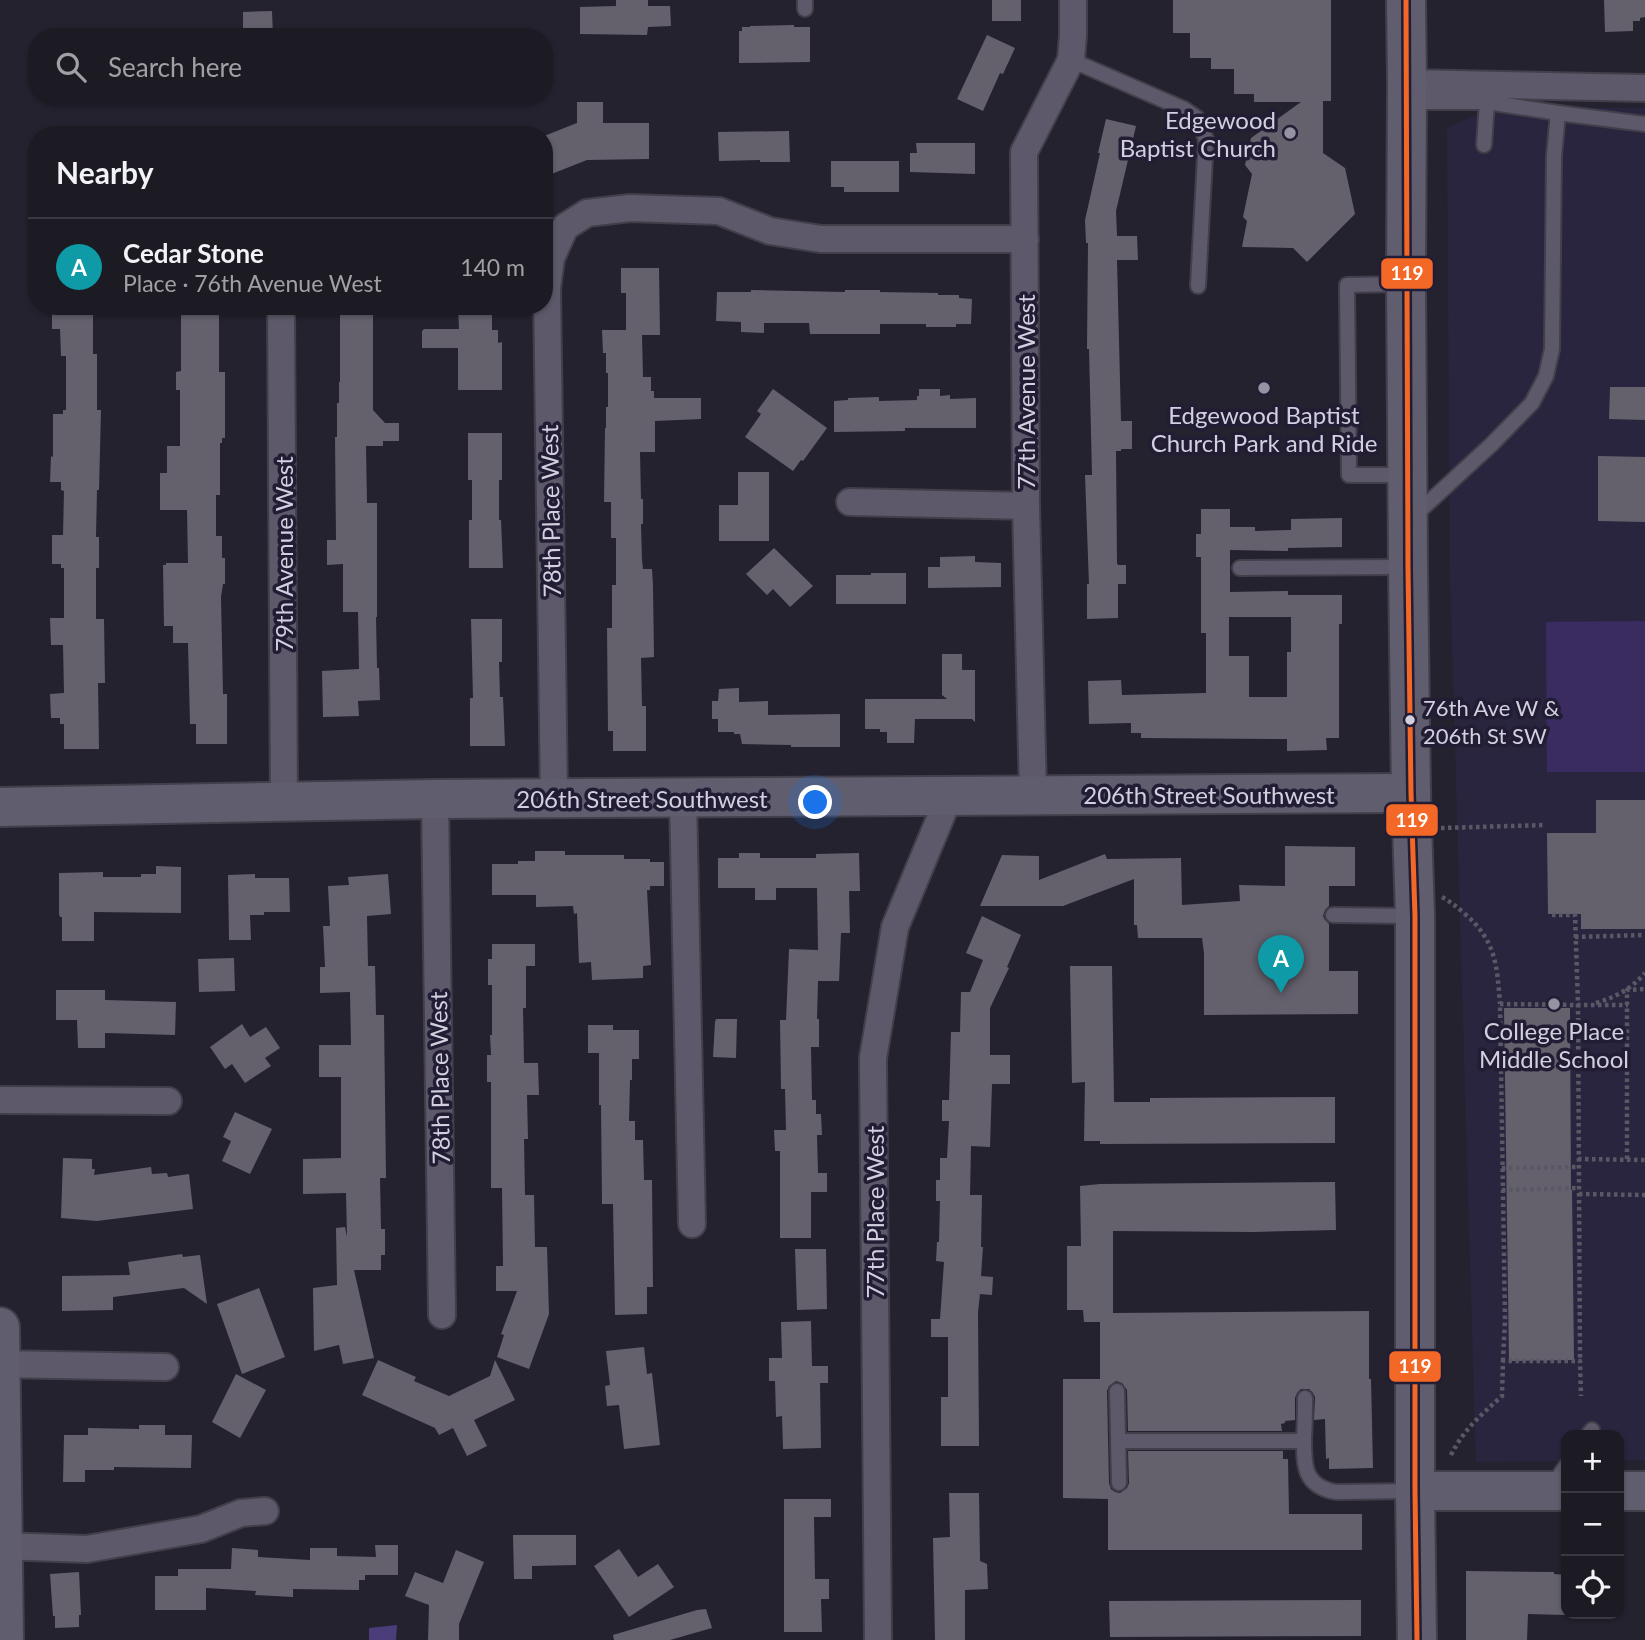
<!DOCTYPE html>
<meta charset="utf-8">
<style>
:root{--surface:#1c1a23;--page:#292730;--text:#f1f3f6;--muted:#a0a1a6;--line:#3a3841;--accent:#7c3aed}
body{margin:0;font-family:Lato,sans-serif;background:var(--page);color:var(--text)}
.controls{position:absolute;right:21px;bottom:21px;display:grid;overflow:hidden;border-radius:14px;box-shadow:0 2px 5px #0004}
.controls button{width:63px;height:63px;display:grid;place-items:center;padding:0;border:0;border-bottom:2px solid var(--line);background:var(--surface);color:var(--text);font:35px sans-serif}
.you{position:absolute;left:816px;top:803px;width:24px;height:24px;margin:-18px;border:5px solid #fff;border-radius:50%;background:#1a73e8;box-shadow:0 0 0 10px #1a73e833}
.badge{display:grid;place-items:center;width:46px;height:46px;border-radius:50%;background:var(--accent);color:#fff;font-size:23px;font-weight:700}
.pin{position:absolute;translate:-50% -58px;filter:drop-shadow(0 2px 4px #0008)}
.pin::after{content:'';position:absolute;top:37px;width:24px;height:21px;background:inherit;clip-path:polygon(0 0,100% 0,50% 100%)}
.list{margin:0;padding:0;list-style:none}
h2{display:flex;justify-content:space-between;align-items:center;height:91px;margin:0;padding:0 28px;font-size:30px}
h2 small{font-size:23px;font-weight:400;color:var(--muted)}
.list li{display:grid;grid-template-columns:46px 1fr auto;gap:21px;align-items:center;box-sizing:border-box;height:98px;padding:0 28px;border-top:2px solid var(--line)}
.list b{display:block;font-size:26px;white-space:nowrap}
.list p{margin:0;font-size:23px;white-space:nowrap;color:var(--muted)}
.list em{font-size:23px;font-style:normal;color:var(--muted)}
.icon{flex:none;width:38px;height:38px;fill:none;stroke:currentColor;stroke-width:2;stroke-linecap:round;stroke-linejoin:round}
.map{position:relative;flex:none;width:1645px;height:1640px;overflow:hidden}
.search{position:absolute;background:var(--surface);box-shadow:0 2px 5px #0004;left:28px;top:28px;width:525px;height:77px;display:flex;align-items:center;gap:18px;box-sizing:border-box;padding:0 24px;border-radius:28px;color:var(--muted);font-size:26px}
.panel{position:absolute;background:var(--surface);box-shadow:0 2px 5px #0004;left:28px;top:126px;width:525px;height:189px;border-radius:28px}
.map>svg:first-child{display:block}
.built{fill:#2a253f}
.green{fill:#3a2c60}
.forest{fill:#4b3c7a}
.building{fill:#64616d;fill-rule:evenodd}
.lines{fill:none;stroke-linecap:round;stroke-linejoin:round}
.lane-casing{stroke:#423f4a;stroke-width:18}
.street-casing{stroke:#423f4a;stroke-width:30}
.secondary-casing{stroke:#423f4a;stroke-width:42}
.path{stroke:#5b5866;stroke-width:4.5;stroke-dasharray:3.5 3.5;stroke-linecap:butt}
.lane{stroke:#5d596a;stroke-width:14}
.street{stroke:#5d596a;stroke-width:26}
.secondary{stroke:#605d6f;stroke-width:38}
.bus-1-casing{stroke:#221d34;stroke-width:10}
.bus-1{stroke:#f36827;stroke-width:5}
.poi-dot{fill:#9593a1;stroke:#221d34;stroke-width:2.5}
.bus-dot{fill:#d2d0df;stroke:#221d34;stroke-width:2.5}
.labels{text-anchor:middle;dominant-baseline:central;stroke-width:7;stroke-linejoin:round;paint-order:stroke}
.bus-label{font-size:22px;fill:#d2d0df;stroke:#221d34;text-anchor:start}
.poi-label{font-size:24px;fill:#d2d0df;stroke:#221d34}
.street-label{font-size:24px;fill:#d2d0df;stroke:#221d34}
.line-badge{stroke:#221d34;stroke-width:2.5}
.badge-label{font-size:19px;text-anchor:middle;font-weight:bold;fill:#fff}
</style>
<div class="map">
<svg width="1645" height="1640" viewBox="0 0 1645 1640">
<rect width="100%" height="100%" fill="#25222f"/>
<polygon class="built" points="1491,108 1645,108 1645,1460 1619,1460 1619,1435 1566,1435 1566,1461 1476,1462 1450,573 1447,128"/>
<polygon class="green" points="1645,621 1645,772 1547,772 1546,622"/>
<polygon class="forest" points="397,1625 396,1640 369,1640 369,1628"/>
<g class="building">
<polygon points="616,0 648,0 648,6 670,6 671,26 648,27 647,35 580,34 580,7 616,6"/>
<rect x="992" y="0" width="29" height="21"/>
<polygon points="1173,0 1331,0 1331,101 1323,101 1323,153 1345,168 1355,214 1307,262 1293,248 1242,247 1247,221 1243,217 1252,174 1245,165 1251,138 1301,102 1254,102 1254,94 1234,94 1234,69 1211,69 1211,58 1190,58 1190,33 1173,33"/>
<polygon points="1604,0 1645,0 1645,17 1640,18 1640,21 1633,21 1633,31 1605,32"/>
<polygon points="272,11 273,37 243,37 243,12"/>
<polygon points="794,25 794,27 810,27 810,62 739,63 739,31 742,31 742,27 750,27 750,26"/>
<polygon points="987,35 1015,48 1003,74 1000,73 983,111 957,99"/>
<polygon points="577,102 603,102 603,123 649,123 649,159 587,160 544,177 544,136 577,123"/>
<polygon points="1106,119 1136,126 1116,211 1117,236 1137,236 1138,260 1117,260 1121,421 1132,421 1132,449 1121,449 1121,451 1116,451 1117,563 1118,565 1126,565 1126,584 1118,584 1118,618 1087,619 1087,584 1089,584 1085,475 1092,475 1089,349 1087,349 1088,243 1086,243 1085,220 1100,153 1098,153"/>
<polygon points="789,131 790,162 760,162 760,160 719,161 718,132"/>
<polygon points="916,143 975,143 975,174 910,172 910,153 917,153"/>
<polygon points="831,161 899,161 899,192 844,192 844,187 831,187"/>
<polygon points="621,268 659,268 660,335 642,335 643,377 651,377 651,391 654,391 654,398 701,398 701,419 655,421 655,452 640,452 641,499 643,499 643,524 641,524 642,560 643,569 652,569 653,586 654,657 641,658 642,706 646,706 646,751 613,751 613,731 608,731 607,628 612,628 612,585 616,585 616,538 611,538 611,502 604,502 605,428 606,428 606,407 608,407 608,373 606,373 606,353 603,353 602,330 626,330 626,293 621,293"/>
<polygon points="751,290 845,292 845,290 880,290 880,292 938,293 938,295 959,295 959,298 972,299 971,324 956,324 956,327 926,327 926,324 880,324 880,334 810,334 809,323 764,323 764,333 741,332 741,322 716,321 717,292 751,292"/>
<polygon points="52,306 93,306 93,354 97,354 97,410 101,410 99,490 97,490 96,537 99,537 99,568 96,568 96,619 104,619 105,683 98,683 99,749 64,749 64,724 60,724 60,718 51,718 50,694 64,693 63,645 51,645 50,618 64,618 64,568 61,568 61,564 52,564 52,535 63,535 64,491 61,490 61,482 50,482 51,456 53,457 53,414 63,414 63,410 66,410 66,356 61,356 60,329 52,329"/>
<polygon points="181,306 219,306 219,372 225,372 225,438 222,438 222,443 220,443 220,495 216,495 216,536 222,536 222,558 225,558 225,584 223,584 221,597 223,694 227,694 227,744 196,744 196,724 190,724 188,643 173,643 173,626 164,626 163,565 166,565 166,563 188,563 187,510 160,510 160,473 167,473 167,446 180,446 180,390 176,390 176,372 181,371"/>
<polygon points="340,306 373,306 373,410 385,423 399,423 399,441 383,441 383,446 366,446 367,503 377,503 377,617 376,617 377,668 379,668 380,700 358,701 359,716 323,717 322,671 359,669 358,612 343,612 343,564 327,565 327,540 336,540 335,437 337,437 337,403 339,403 339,382 340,382"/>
<polygon points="458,306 492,306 492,330 498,330 498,343 502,342 502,390 458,390 458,348 422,348 422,331 424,329 459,329"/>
<polygon points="1610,387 1645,387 1645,420 1609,419"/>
<polygon points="773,389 827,428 803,461 801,460 793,471 745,437 761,414 757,411"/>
<polygon points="919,389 940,389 940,396 950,395 950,399 976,398 976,428 905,428 905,431 834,432 834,401 848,400 848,398 879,397 879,401 917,400 917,396 919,396"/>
<polygon points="468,433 502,433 502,480 499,480 499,520 501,520 503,568 469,568 469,520 472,520 472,480 468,480"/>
<polygon points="1598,456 1645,457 1645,522 1598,521"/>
<polygon points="738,472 769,472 769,541 719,541 719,505 738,505"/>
<path d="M 1201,509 L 1230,509 L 1230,527 L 1255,527 L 1255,531 L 1291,530 L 1291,519 L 1342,518 L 1342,547 L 1288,548 L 1288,551 L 1230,550 L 1230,592 L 1288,591 L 1288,595 L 1342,595 L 1342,624 L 1339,624 L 1339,738 L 1326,738 L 1327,750 L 1287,751 L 1287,739 L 1141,738 L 1141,733 L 1131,733 L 1131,723 L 1089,724 L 1088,681 L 1121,680 L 1122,695 L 1206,693 L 1206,633 L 1201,633 L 1201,557 L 1196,557 L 1196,534 L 1201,534 ZM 1229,617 L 1291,617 L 1291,652 L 1287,652 L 1287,697 L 1249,697 L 1249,656 L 1229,656 Z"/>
<polygon points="774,548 813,586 790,607 773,589 767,595 746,574"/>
<polygon points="975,556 975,562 1001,563 1001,587 928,588 928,567 940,567 940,557"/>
<polygon points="871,573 906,573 906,604 836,604 836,575 871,575"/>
<polygon points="471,619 502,619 502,662 499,662 500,697 503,697 505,746 470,746 470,698 473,698"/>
<polygon points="942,654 962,654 962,670 975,670 975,722 972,719 915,719 914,743 887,743 887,732 880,732 880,729 865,729 865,699 947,699 942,695"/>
<polygon points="739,688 739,702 768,701 768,715 840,714 840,747 791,747 791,745 742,744 740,734 734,734 734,732 718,732 718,719 712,719 712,701 718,701 719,689"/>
<polygon points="1596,800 1645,800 1645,929 1581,929 1581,914 1548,914 1547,833 1596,833"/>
<polygon points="1285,846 1355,847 1355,886 1329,886 1329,906 1325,910 1323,916 1325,920 1329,924 1329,971 1358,971 1358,1014 1204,1015 1204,953 1202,938 1138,938 1137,925 1134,925 1134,879 1063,906 980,906 1002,855 1039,856 1039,880 1105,854 1107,859 1181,858 1182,905 1240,901 1239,885 1285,886"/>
<polygon points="535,851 565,851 565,855 624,855 624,859 650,859 650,862 664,862 664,886 650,886 650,890 647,890 651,965 643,966 643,978 592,980 591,962 579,963 577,913 574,914 573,906 536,907 536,895 492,895 492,864 518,864 518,861 535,861"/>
<polygon points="739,853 760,853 760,858 816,858 816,854 859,853 860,891 849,891 850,933 841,933 839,981 818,981 817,1019 819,1019 819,1047 811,1047 812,1100 816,1100 816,1114 821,1114 822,1135 817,1135 818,1173 827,1173 827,1192 811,1192 811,1238 780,1238 780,1151 775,1151 774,1130 786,1130 785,1089 781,1089 780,1020 786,1020 789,949 818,950 817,888 776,888 776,900 755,900 755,888 718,888 718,858 739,858"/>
<polygon points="156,866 181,867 181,913 94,912 94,941 62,941 62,917 60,917 59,914 59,873 103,872 103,877 141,877 141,874 156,874"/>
<polygon points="255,874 255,878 289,878 290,912 264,912 264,915 250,915 251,940 229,940 228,875"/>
<polygon points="388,874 391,914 367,916 368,966 375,966 376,1015 384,1015 386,1178 380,1178 381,1229 385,1229 385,1255 381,1255 381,1270 354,1270 374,1358 343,1364 339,1345 314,1351 313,1288 337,1285 336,1228 345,1227 347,1237 346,1193 303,1194 303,1159 341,1158 341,1077 319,1077 319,1045 351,1045 350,992 320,993 320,967 325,967 323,926 330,926 328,886 349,885 348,877"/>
<polygon points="982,916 1021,935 1007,967 1009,968 990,1008 990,1055 1010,1055 1010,1084 992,1084 990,1147 971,1146 970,1195 982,1195 981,1247 983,1247 981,1276 993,1277 992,1295 980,1294 978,1312 979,1446 941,1446 941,1397 948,1397 948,1337 931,1337 931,1319 940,1319 944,1262 936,1261 937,1242 939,1242 940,1201 936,1201 936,1180 940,1180 940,1158 947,1158 949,1121 942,1121 942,1100 949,1100 951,1032 960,1032 961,992 970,992 983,960 966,953"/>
<polygon points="492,944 535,944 535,966 526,966 526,1008 523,1008 524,1063 538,1063 539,1095 527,1095 528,1139 524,1139 525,1195 534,1195 535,1247 547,1247 549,1314 529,1369 497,1357 504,1335 501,1334 517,1291 496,1291 496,1266 503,1266 502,1188 491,1188 491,1082 487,1082 487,1055 491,1055 490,1035 492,1035 492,985 488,985 488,959 492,959"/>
<polygon points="234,958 235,991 199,992 198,959"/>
<polygon points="1070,966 1112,966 1114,1102 1150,1102 1150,1098 1335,1097 1335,1143 1100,1144 1100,1141 1084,1141 1085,1082 1072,1083"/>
<polygon points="56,990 105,990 105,1000 176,1002 175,1035 105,1033 105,1048 78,1048 77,1020 56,1020"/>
<polygon points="1504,1008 1570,1008 1571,1190 1572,1190 1574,1360 1509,1361"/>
<polygon points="716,1019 737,1019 736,1058 713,1057 715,1022"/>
<polygon points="242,1024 250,1037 266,1027 280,1048 265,1058 271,1066 245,1083 232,1064 225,1069 210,1047"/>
<polygon points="588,1025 613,1025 613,1030 639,1030 639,1059 632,1059 632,1080 630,1080 629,1121 635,1121 635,1140 643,1140 644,1180 652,1180 653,1287 647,1287 647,1314 615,1315 613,1204 602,1204 601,1105 599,1105 599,1053 588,1053"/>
<polygon points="235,1112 272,1129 250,1174 222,1161 231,1141 223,1137"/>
<polygon points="63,1158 92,1159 92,1169 95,1169 94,1175 151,1167 152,1174 167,1173 168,1177 189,1174 193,1209 97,1221 61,1218"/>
<polygon points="1335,1182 1336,1230 1253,1232 1113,1231 1113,1313 1369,1311 1369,1379 1371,1379 1373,1468 1329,1469 1329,1458 1326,1459 1325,1419 1314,1420 1315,1397 1313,1393 1309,1389 1301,1389 1297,1393 1295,1398 1295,1420 1285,1421 1285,1423 1281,1424 1282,1431 1128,1431 1127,1390 1122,1383 1116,1381 1109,1386 1107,1391 1109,1483 1111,1489 1115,1492 1120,1493 1127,1488 1129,1483 1128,1451 1283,1451 1283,1459 1288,1459 1289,1514 1362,1514 1362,1550 1108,1550 1108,1499 1063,1498 1063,1379 1100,1379 1100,1322 1084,1322 1083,1310 1067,1310 1067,1246 1081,1246 1080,1186 1100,1184"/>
<polygon points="795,1249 826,1249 827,1309 797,1310"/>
<polygon points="182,1254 183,1257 200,1255 207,1304 184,1288 113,1297 113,1310 62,1311 62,1276 130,1275 128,1262"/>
<polygon points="259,1288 285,1357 242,1374 217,1304"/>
<polygon points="811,1321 812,1366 828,1366 828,1383 820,1383 821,1448 783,1449 782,1416 776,1417 775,1381 769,1381 769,1358 782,1358 781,1322"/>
<polygon points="644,1347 647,1374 652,1373 660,1445 624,1449 619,1405 607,1406 605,1386 610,1385 606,1351"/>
<polygon points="378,1360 416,1377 414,1381 449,1396 490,1376 495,1360 515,1400 474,1420 487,1446 467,1456 453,1428 439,1435 435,1428 362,1395"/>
<polygon points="236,1374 266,1390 240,1438 212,1422"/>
<polygon points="139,1425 165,1425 165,1435 192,1435 191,1468 114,1467 114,1470 85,1470 85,1482 63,1482 64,1435 88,1435 88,1428 139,1429"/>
<polygon points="949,1493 979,1493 980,1561 987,1564 988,1589 965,1590 965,1640 935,1640 933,1538 950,1537"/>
<polygon points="784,1499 831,1499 831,1517 814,1517 815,1579 829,1579 829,1599 821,1599 822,1632 784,1632"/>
<polygon points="513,1535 576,1535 576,1565 532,1566 532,1579 514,1579"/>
<polygon points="375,1545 398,1545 398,1575 365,1575 365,1580 359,1580 359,1590 293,1589 293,1597 255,1595 256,1591 206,1588 206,1610 155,1610 155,1576 178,1576 178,1569 231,1569 232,1548 258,1550 258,1557 310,1560 310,1548 337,1548 337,1556 376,1557"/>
<polygon points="619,1549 638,1577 658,1564 674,1587 629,1617 594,1566"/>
<polygon points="456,1550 484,1562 459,1624 459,1640 428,1640 429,1605 405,1596 415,1572 443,1583"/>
<polygon points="1466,1571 1554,1572 1554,1574 1566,1575 1566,1615 1528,1614 1527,1640 1466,1640"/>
<polygon points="79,1572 81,1615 79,1615 79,1627 55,1628 55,1616 53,1616 50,1574"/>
<polygon points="1361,1600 1361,1636 1110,1637 1109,1601"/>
<polygon points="706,1609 712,1628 670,1640 614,1640 613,1635 697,1610"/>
</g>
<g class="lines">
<g class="lane-casing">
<g id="lane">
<polyline points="805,0 805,9"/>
<polyline points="1071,60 1184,109 1197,118 1206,139 1198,286"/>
<polyline points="1409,102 1487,102 1558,113 1645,124"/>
<polyline points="1484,145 1487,102"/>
<polyline points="1403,284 1347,285 1349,475 1407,475"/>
<polyline points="1414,516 1492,444 1532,403 1546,376 1552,349 1554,156 1558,113"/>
<polyline points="1240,568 1407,567"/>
<polyline points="1333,915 1413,916"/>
<polyline points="1117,1391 1119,1483"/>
<path d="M 1305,1398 C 1305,1411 1305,1424 1304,1437 C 1304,1465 1303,1486 1336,1492 L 1414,1491"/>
<polyline points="1588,1435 1592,1430"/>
<polyline points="1119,1441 1304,1441"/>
<polyline points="1551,1488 1566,1466"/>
</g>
</g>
<g class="street-casing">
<g id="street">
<polyline points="1407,83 1645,88"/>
<polyline points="281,306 284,802"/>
<polyline points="850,502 1026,506"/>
<polyline points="1033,795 1026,506 1024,152 1071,60 1073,35 1073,0"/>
<polyline points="683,797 692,1224"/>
<polyline points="554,798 547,288 551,258 565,227 587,213 630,208 719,211 770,231 821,239 1025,239"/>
<polyline points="435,799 442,1315"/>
<polyline points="0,1100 168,1101"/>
<polyline points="0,1364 165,1367"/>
<polyline points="2,1546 87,1549 201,1529 241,1513 265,1511"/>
<polyline points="878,1640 873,1058 895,927 949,797"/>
</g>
</g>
<g class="secondary-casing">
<g id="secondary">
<polyline points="1406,0 1407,83 1406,284 1408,567 1411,793 1415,916 1415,1491 1417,1640"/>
<polyline points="0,807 435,799 1411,793"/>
<polyline points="0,1327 4,1640"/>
<polyline points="1415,1491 1566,1491"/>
<polyline points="1619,1491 1645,1491"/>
</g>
</g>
<g class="path">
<polyline points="1441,828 1545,825"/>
<path d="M 1442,897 C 1451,902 1457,907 1465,914 C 1496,941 1497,965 1500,1004"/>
<polyline points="1552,915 1575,915 1578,1005 1628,1005"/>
<polyline points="1575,937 1645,935"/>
<path d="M 1596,1003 C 1616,997 1631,989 1645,973"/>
<polyline points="1578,1159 1645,1160"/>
<polyline points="1627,1159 1627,990 1645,989"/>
<polyline points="1502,1168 1578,1167"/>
<polyline points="1502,1190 1578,1188"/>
<polyline points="1579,1194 1645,1195"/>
<polyline points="1503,1361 1505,1319 1500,1004 1578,1005 1580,1361"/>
<path d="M 1451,1455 C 1464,1429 1481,1415 1502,1396 L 1503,1361 L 1580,1361 L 1581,1396"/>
</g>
<use href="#lane" class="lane"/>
<use href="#street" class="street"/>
<use href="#secondary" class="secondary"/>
<g class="bus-1-casing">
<polyline id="bus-1" points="1406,0 1408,567 1411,793 1415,916 1415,1491 1417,1640"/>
</g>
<use href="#bus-1" class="bus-1"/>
</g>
<g class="poi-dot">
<circle cx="1290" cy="133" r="7"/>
<circle cx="1264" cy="388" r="7"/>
<circle cx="1554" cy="1004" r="7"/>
</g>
<circle class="bus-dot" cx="1410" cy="720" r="6"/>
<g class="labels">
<g class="bus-label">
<text x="1423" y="707">76th Ave W &amp;<tspan x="1423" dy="28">206th St SW</tspan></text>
</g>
<g class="poi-label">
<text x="1276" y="119" text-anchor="end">Edgewood<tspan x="1276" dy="28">Baptist Church</tspan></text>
<text x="1264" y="414">Edgewood Baptist<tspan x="1264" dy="28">Church Park and Ride</tspan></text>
<text x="1554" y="1030">College Place<tspan x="1554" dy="28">Middle School</tspan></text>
</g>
<g class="street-label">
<text transform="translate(1025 392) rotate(-90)">77th Avenue West</text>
<text transform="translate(550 511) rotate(-91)">78th Place West</text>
<text transform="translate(283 554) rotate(-90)">79th Avenue West</text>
<text x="1209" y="794">206th Street Southwest</text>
<text x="642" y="798">206th Street Southwest</text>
<text transform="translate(439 1078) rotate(-91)">78th Place West</text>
<text transform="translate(874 1212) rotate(-90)">77th Place West</text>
</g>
</g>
<g class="line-badge">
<rect x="1380" y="257" width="54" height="33" rx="7" fill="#f36827"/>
<rect x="1385" y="803" width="54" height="34" rx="7" fill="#f36827"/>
<rect x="1388" y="1350" width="54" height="33" rx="7" fill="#f36827"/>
</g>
<g class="badge-label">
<text x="1407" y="280">119</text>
<text x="1412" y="827">119</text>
<text x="1415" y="1373">119</text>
</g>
</svg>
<div class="controls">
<button>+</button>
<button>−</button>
<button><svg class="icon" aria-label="locate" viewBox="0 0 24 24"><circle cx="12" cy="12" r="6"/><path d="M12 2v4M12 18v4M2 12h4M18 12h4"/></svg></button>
</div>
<div class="you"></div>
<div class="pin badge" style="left:1281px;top:993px;background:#0f9aa8">A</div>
<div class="search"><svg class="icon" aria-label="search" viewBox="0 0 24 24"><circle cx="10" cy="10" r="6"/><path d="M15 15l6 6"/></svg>Search here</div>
<section class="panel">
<h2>Nearby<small></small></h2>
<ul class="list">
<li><span class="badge" style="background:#0f9aa8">A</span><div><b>Cedar Stone</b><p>Place · 76th Avenue West</p></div><em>140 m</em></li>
</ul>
</section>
</div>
